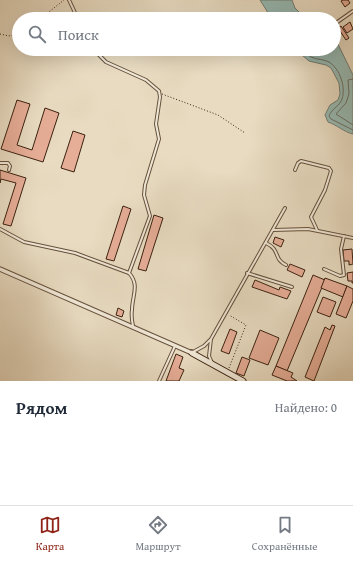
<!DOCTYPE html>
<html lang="ru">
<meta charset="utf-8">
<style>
:root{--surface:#fff;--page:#f6f6f7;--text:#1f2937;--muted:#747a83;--line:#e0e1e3;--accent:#8f2418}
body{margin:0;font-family:"Gentium Book Plus",serif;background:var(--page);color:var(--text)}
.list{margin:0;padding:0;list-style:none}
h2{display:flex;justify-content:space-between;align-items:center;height:52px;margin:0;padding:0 16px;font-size:17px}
h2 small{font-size:13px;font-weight:400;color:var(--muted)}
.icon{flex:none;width:22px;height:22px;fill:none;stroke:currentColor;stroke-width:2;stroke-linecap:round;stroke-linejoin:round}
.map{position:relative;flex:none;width:353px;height:381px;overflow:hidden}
.search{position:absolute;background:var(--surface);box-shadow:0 4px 16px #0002;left:12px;right:12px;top:12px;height:44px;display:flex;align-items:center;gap:10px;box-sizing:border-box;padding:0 14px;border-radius:22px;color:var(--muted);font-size:15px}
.sheet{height:124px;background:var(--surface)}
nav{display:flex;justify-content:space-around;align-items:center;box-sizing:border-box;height:56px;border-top:1px solid var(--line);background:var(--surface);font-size:11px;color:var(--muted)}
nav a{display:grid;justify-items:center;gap:2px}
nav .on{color:var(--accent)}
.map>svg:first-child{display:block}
.water{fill:#97bbb5;stroke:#727d73}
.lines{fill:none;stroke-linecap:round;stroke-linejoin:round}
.shore{stroke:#696e62;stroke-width:1}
.building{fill:#e6ad97;stroke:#3b2110}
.lane-casing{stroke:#66503c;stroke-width:4}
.street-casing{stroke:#66503c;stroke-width:5.5}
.secondary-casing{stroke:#3b2110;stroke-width:7}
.path{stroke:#3b2110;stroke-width:1;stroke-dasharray:1 2;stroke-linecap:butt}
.lane{stroke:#f0e8d7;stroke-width:2}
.street{stroke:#f0e8d7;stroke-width:3.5}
.secondary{stroke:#f0e8d7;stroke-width:5}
</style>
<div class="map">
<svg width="353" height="381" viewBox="0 0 353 381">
<rect width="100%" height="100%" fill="#e8dbc1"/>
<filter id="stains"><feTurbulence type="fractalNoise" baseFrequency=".005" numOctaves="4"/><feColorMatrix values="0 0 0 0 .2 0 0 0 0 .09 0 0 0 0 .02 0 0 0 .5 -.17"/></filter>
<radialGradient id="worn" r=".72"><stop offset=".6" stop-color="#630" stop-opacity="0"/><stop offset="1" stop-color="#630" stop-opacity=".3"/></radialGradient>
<g class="water">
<polygon points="260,0 292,0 295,8 306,19 272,19"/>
<path d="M 334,36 L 353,75 L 353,134 C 344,132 337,125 328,122 L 325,115 L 330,105 L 338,100 L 340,94 L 339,83 L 331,68 L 326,65 L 309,61 L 295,49 L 334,49 Z"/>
</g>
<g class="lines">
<g class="shore">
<path d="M 301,49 C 304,51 308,55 311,57 C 317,60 324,59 329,62 C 340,69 346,87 342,99 C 340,106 332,108 329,116 L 331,119 L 353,130"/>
<polyline points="353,79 348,80 349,94 346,103 336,114 353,125"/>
</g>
</g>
<g class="building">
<polygon points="343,0 348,0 350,3 345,7 341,1"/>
<polygon points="350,22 353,29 347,33 343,27"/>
<polygon points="341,26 349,38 346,40 338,28"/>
<polygon points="17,100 30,104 17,145 32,150 45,108 59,113 43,162 1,149"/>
<polygon points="73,131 85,135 74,172 61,168"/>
<polygon points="0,170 26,178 11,226 3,224 16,183 1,179 0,183"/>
<polygon points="123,206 131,209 114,261 106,259"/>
<polygon points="154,215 163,218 146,271 138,269"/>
<polygon points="275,237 284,240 281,247 273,243"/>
<polygon points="352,249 353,264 349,265 349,261 344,261 343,250"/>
<polygon points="290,264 305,270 302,277 287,270"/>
<polygon points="353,272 353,283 352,283 352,281 348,281 347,273"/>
<polygon points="313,275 325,280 287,371 276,366"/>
<polygon points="325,278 347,286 343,297 321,288"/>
<polygon points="255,280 279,290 280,287 291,291 287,299 252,287"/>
<polygon points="347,286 353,289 353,301 346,318 336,314"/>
<polygon points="323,297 336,302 330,317 317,312"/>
<polygon points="118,308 124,311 122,317 116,315"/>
<polygon points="332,325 335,326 314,381 305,377 325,327 330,330"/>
<polygon points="230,329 237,332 229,354 221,351"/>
<polygon points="260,330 279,338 268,365 249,358"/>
<polygon points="176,354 183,357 179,368 184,370 179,381 166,381"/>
<polygon points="242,357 250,360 244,376 236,373"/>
<polygon points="276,366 293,373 291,377 297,381 287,381 272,375"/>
</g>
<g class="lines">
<g class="lane-casing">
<g id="lane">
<polyline points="69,0 78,19"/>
<polyline points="336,23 353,11"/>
<polyline points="93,49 106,62 146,80 159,91 160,97 156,124 159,139 145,185 144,195 150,216 129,273"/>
<polyline points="0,163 8,163 10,166 9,170"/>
<polyline points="295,170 298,163 301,161 329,168 331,171 325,190 311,217 317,230"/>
<path d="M 0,229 L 24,242 L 75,253 L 129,273 C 140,285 132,296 132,310 C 131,315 132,321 133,326"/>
<polyline points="273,230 308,229 353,238"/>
<path d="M 266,243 C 281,250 273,259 286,265"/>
<polyline points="324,269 340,276 344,275 341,249 344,236"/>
<polyline points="247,273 292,287"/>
<polyline points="193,352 204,346 210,340"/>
<polyline points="212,363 209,356 211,339 285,208"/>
<polyline points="159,381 175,346"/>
</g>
</g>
<g class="street-casing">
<polyline id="street" points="0,269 192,353"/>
</g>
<g class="secondary-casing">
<polyline id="secondary" points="192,353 243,381"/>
</g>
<g class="path">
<polyline points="40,19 64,0"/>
<polyline points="0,34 9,36 19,33"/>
<polyline points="162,94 218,115 245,133"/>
<polyline points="229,368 246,325 229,315"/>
</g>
<use href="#lane" class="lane"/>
<use href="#street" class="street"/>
<use href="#secondary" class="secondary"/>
</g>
<rect width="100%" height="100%" filter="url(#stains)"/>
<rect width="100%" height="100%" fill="url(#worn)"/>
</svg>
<div class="search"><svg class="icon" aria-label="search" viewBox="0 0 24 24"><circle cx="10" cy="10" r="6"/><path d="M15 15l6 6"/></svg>Поиск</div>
</div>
<section class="sheet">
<h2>Рядом<small>Найдено: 0</small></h2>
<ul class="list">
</ul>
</section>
<nav>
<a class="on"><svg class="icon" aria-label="map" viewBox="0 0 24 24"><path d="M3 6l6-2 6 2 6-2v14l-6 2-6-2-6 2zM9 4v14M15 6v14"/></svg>Карта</a>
<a><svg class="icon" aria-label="directions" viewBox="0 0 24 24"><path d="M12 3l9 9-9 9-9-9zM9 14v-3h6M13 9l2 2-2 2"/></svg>Маршрут</a>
<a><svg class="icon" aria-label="saved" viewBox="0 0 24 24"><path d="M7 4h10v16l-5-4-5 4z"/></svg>Сохранённые</a>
</nav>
